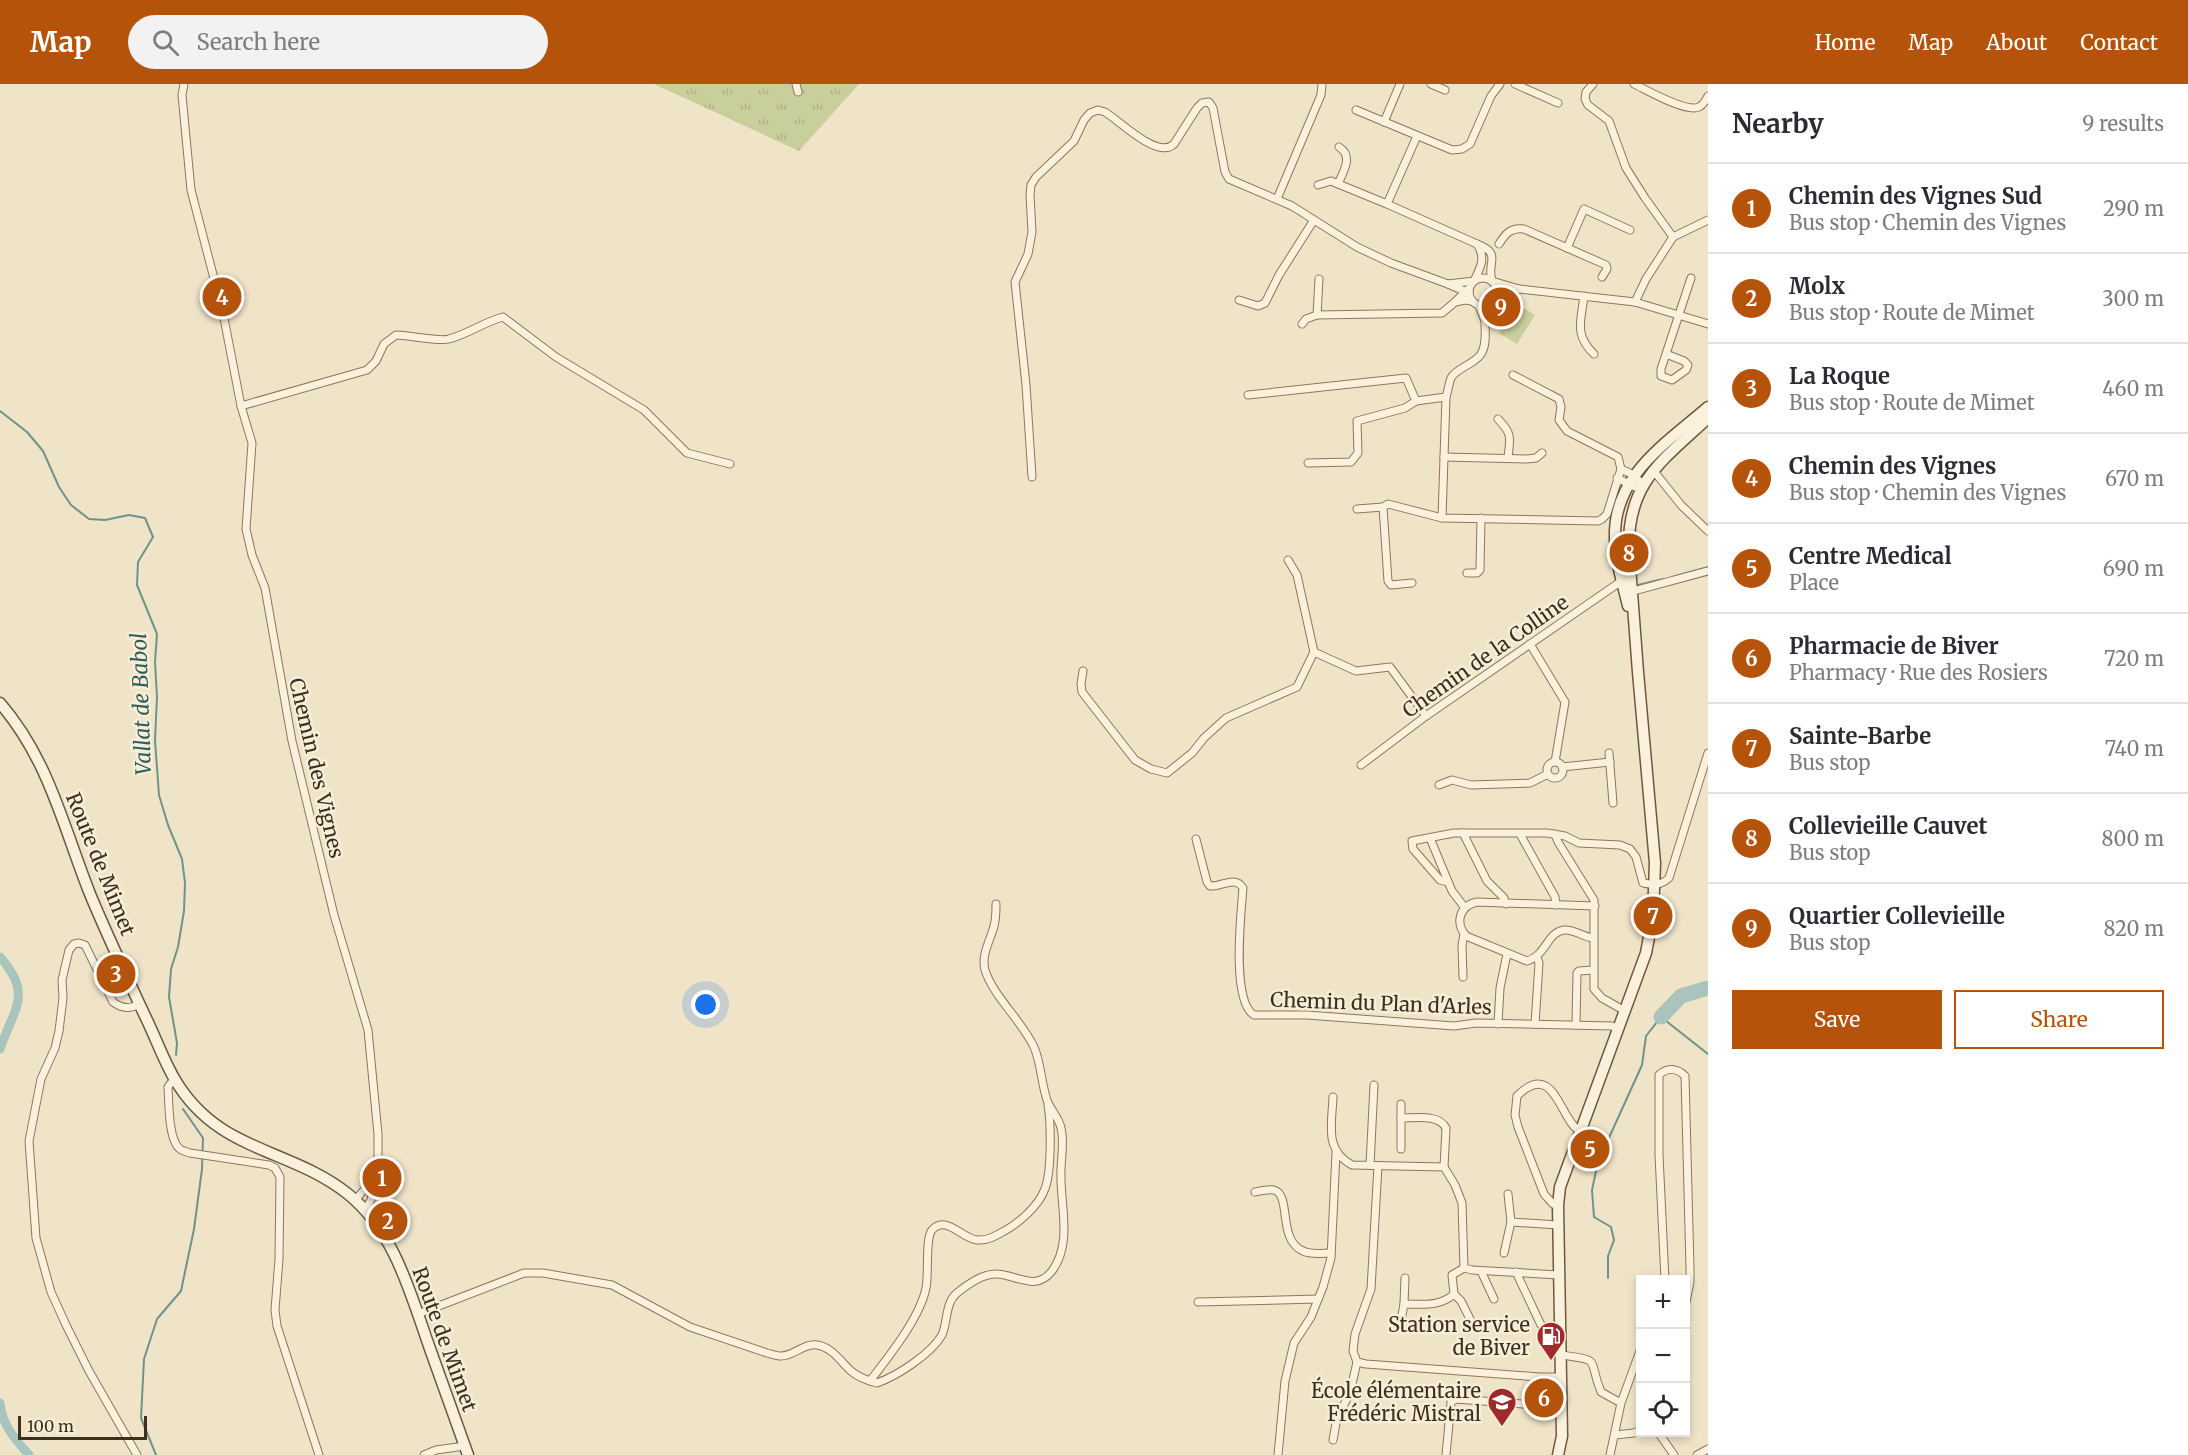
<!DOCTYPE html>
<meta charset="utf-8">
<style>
:root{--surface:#fff;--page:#f2f2f3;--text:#2b2b33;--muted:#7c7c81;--line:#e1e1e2;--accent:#b45309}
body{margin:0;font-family:Merriweather,serif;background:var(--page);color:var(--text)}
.controls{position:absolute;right:18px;bottom:18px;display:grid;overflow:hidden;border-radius:0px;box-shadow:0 3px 9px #0003}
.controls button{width:54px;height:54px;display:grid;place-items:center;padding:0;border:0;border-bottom:2px solid var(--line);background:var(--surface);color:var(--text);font:30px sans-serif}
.scale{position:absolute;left:18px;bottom:15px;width:129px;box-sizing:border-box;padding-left:6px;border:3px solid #3d2e20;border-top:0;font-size:16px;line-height:21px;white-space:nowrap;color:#3d2e20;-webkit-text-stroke:4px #f7eed8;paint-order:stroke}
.you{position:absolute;left:706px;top:921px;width:21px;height:21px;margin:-15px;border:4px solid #fff;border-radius:50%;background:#1a73e8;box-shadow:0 0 0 9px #1a73e833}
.badge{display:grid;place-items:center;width:39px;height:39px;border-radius:50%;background:var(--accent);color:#fff;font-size:20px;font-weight:700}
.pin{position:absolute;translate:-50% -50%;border:3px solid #fff;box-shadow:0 2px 6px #0006}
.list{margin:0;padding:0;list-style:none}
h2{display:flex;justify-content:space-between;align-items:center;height:78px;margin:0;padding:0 24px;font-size:26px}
h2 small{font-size:20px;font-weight:400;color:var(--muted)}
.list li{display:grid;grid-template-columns:39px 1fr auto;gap:18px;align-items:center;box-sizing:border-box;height:90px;padding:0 24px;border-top:2px solid var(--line)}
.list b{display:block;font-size:22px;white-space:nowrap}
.list p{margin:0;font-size:20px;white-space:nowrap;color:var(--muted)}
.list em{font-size:20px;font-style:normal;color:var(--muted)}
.actions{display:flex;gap:12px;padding:18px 24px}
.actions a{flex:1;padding:14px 0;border:2px solid var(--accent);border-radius:0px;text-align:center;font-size:21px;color:var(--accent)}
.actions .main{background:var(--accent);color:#fff}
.icon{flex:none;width:33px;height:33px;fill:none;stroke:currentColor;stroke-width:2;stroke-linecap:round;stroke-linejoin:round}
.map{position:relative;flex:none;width:1708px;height:1371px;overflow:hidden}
header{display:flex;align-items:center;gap:36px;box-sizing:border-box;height:84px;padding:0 30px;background:var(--accent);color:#fff}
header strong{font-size:28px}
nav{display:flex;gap:33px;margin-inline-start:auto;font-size:21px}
.search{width:420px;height:54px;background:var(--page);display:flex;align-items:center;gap:15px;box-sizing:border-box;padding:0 21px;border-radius:33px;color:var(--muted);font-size:22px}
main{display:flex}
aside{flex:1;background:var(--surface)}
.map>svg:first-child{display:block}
.grass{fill:url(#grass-tufts)}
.park{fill:#c9cf9b}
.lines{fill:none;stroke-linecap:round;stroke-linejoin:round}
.stream{stroke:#6f938a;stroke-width:2}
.canal{stroke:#a9c4bc;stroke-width:9}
.river{stroke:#a9c4bc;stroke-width:15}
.street-casing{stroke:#8d765c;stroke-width:9}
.secondary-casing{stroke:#6f573f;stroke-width:13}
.street{stroke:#faf1dc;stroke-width:7}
.secondary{stroke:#faf1dc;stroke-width:10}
.labels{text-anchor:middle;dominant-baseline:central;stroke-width:5;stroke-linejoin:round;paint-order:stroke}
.street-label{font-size:20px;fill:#3d2e20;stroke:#f7eed8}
.poi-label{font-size:20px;fill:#3d2e20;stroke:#f7eed8;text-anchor:end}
.water-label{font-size:21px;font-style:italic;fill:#2f5d5a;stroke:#f7eed8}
</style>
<header>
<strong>Map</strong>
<div class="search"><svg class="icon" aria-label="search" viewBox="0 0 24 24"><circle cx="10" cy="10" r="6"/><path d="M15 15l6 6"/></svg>Search here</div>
<nav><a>Home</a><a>Map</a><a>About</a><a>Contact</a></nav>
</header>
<main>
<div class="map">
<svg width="1708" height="1371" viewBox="0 0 1708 1371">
<defs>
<pattern id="grass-tufts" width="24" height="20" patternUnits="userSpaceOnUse" patternTransform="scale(1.5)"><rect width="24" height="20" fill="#c9cf9b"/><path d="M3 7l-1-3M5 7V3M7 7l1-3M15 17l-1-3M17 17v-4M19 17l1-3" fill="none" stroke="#aeb285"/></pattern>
</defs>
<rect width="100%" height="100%" fill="#f0e4c8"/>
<polygon class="grass" points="654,0 859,0 799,67"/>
<polygon class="park" points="1517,220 1535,231 1517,260 1499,249"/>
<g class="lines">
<g class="stream">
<polyline points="0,327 27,348 43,367 59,403 71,421 89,435 105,436 129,431 145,434 153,453 138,478 137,501 157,550 155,578 157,613 155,656 159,711 168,741 182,775 185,799 184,827 178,863 171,885 169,913 177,959 176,971"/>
<polyline points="1672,493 1708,483"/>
<polyline points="1638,501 1663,495"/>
<polyline points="1608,1194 1608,1172 1614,1156 1611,1143 1594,1133 1592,1106 1598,1078 1642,981 1646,952 1661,933 1708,970"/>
<polyline points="156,1371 141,1334 144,1275 157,1235 181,1207 194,1145 202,1085 203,1054 183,1025"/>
</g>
<g class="canal">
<path d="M 0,873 C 34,911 13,925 0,965"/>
<path d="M 0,1319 C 2,1341 15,1355 29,1371"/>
</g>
<polyline class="river" points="1661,933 1681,912 1708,904"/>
<g class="street-casing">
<g id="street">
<polyline points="184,0 182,11 191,106 223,229 241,322 252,359 246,445 252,471 265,504 292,657 334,831 368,946 378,1050 378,1078 375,1094"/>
<polyline points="796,0 798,8"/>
<polyline points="1431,0 1445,6"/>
<polyline points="1515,0 1558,19"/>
<polyline points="1593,0 1586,8 1585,15 1588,21 1609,37 1626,84 1645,114 1673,153 1646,195 1635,218"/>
<path d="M 1634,0 C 1647,6 1686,29 1699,23 C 1703,21 1706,16 1708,12"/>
<polyline points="1356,26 1452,66 1462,65 1470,60 1491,12 1500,0"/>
<polyline points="1384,38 1400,0"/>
<path d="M 1338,100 C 1343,88 1354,72 1339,63"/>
<polyline points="1318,101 1331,97 1387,120 1417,52"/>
<polyline points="1277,115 1321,11 1322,0"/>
<polyline points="1387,120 1477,160"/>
<polyline points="1673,153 1708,136"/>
<path d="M 1499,160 C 1505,150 1511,143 1524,145 L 1606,181 L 1607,185 L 1602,193"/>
<polyline points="1567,164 1584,125 1630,146"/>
<circle cx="1483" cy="208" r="14"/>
<polyline points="1319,195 1317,231 1442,229 1455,218"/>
<polyline points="1519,205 1635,218 1708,240"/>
<polyline points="1467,206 1455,218 1465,216 1472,217"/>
<path d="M 1469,209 L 1448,200 L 1474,197 C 1481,183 1486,173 1477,160 C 1503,170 1486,178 1492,197 L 1519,205 L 1497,213"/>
<path d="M 1584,212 C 1581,237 1574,251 1594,270"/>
<polyline points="1239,216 1258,222 1265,219 1279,191 1314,136"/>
<polyline points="1479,222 1485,237 1491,221"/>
<polyline points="1302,240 1306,235 1317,231"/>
<polyline points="1666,270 1684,277 1688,281 1686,286 1672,296 1661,292 1661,285 1691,194"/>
<polyline points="1248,311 1406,294 1416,317"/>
<path d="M 241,322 L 367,286 L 376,277 L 384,260 L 396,251 C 409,251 439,258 449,255 C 468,250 484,238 503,233 L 556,273 L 644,326 L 687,369 L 730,380"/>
<path d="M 1498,335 C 1513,351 1510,353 1508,374"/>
<polyline points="1444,373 1527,375 1536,374 1542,369"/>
<polyline points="1308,379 1351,378 1358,369 1357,337 1405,324 1416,317 1446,313"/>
<polyline points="1653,386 1681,421 1708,447"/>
<path d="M 1032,393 L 1026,301 L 1015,198 L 1028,170 L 1032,148 L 1030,111 L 1031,101 L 1036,93 L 1074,57 L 1084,36 L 1090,29 L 1098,26 L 1105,28 C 1120,37 1158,76 1174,60 L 1197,24 L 1202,19 L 1209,18 L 1213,24 L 1225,88 L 1229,95 L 1292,122 L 1357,163 L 1391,179 L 1448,200"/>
<polyline points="1617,394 1635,403 1643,401 1634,391 1621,385"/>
<polyline points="1357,425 1383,423"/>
<path d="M 1442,434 L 1446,313 C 1448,307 1449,299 1451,294 C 1457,283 1474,281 1481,270 C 1487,261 1485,247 1485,237"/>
<polyline points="1288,476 1297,491 1314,568 1356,587 1390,583 1426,632"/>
<polyline points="1467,489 1477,489 1480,486 1481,434"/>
<polyline points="1412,499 1391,501 1388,497 1383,423 1388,420 1442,434 1598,437 1602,435 1607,430 1621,385 1618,373 1567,347 1559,336 1561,323 1559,315 1513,291"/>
<polyline points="1630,508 1708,487"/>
<polyline points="1530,560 1565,618 1555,678"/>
<polyline points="1083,587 1081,600 1082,608 1135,676 1151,685 1167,689 1192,669 1204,654 1226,634 1297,603 1314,568"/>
<polyline points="1609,669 1613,719"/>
<circle cx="1555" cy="686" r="8"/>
<polyline points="1361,681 1426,632 1623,496"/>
<polyline points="1562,683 1610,678"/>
<polyline points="1439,701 1452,696 1471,701 1530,699 1548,690"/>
<polyline points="1463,749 1487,797 1504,814 1506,820"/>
<polyline points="1520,750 1555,813 1556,821"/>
<polyline points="1555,750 1558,758 1594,816 1594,905 1602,914 1625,927"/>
<polyline points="1430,754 1452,807 1465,824"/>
<path d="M 1196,755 L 1207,798 L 1210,802 C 1222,803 1235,791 1243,804 C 1241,829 1231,917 1254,931 L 1307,931 L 1454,942 L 1476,939 L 1612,942 L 1618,945"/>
<path d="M 1448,798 L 1440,796 L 1413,765 L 1412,757 L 1454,749 L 1547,749 L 1565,752 L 1579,759 L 1620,761 L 1630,765 L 1636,773 L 1643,799 C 1654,801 1660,802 1669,794 L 1708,669"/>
<path d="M 1593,854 C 1583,853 1574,845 1564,846 C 1547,848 1546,872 1527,877 L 1466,852 C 1455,839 1459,822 1477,818 L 1595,822"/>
<polyline points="1463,893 1462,861 1464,850"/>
<polyline points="1498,940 1500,904 1507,870"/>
<polyline points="1535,940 1539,879 1537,873"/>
<polyline points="1576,941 1577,889 1579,887 1593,886"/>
<path d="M 174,995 L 168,1003 C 169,1017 168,1056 180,1065 C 181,1066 189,1069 190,1069 L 269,1081 L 275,1084 L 280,1093 L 279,1175 L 275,1226 L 277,1242 L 319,1371"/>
<path d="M 1333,1013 C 1332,1040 1324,1066 1352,1081 L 1444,1083 L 1455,1101 L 1462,1119 L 1464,1184 L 1472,1186 L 1559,1191"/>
<path d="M 1401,1034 C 1416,1034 1439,1030 1446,1044 L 1444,1083"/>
<polyline points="1401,1065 1401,1020"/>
<polyline points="1370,1081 1374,1001"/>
<polyline points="1378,1082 1371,1205 1355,1250 1353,1267 1357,1278 1366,1280 1539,1293 1561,1293"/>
<path d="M 1255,1108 C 1260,1107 1268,1105 1274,1106 C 1292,1111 1277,1156 1303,1167 C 1311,1171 1323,1169 1331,1169"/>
<polyline points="355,1116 375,1094 371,1116 365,1126"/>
<path d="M 1558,1121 L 1553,1120 L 1544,1110 L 1518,1043 L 1515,1031 L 1517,1012 C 1555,974 1560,1038 1580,1047"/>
<polyline points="1511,1138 1558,1141"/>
<polyline points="1504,1169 1511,1138 1508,1110"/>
<polyline points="1481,1187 1494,1215"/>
<polyline points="1516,1188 1541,1241 1548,1246"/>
<path d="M 1665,1196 L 1659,1071 L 1659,991 C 1667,983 1677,984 1685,992 L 1690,1184 L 1690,1198 L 1686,1218"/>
<polyline points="1454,1210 1461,1217 1474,1243"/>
<polyline points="1198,1218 1318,1215"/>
<polyline points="1404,1220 1405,1194"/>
<path d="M 418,1230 L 524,1189 L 543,1189 L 612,1201 L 690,1243 L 767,1269 C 771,1270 777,1272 781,1272 C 794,1272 804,1259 817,1261 C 832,1263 841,1278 851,1287 C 858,1293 869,1297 877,1299 C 897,1292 931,1270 942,1251 C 948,1237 945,1219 957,1209 C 968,1200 983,1189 997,1190 C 1017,1191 1036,1208 1052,1187 C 1072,1160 1061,1124 1061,1094 C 1060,1078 1065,1060 1061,1044 C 1059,1034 1050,1025 1047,1016 C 1041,998 1041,979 1034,963 C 1022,937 993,912 985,886 C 981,871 990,857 994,842 C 996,835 996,828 996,820"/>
<path d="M 1400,1242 L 1404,1220 C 1422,1220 1440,1223 1454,1210 L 1452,1191 L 1464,1184"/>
<path d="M 1561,1271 C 1603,1277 1587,1273 1601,1308 L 1621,1319"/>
<path d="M 870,1297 C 889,1272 920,1234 926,1204 C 929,1190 925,1154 932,1146 C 946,1130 962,1155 977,1156 C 988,1157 997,1151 1006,1146 C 1020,1138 1038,1122 1044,1107 C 1052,1091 1051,1039 1048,1021"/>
<polyline points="1658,1348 1674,1371"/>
<polyline points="1615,1351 1634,1349 1640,1346"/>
<polyline points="1333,1356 1337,1334 1350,1309 1357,1278"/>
<path d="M 137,1371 L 89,1287 L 66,1241 L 51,1208 L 36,1154 L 29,1057 L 41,995 L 55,964 L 59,947 L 63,914 L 62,896 L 69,866 L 74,860 L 79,859 L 85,861 L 113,918 C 123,925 129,925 140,920"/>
<polyline points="424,1371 436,1366 465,1362"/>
<polyline points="1278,1371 1285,1297 1294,1259 1311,1233 1323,1203 1331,1174 1336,1069"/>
<polyline points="1446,1371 1451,1318 1456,1315 1561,1323"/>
<polyline points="1610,1371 1621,1319 1640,1267"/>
<polyline points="1697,1371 1708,1365"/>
</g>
</g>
<g class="secondary-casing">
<g id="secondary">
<path d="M 1628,522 C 1623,500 1615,476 1615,454 C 1613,391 1667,359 1708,323"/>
<path d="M 0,619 C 49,676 63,742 90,810 C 107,851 126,891 145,932 C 155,952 163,975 174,994 C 217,1069 289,1063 348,1110 C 394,1147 410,1208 429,1262 C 442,1298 455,1335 468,1371"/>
<path d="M 1558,1371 L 1562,1352 L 1558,1121 L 1560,1103 L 1646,869 L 1653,832 L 1655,779 L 1638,588 L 1629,469 C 1626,399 1662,377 1708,334"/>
</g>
</g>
<use href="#street" class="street"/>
<use href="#secondary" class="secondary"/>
</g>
<defs>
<g id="fuel-pin" transform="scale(1.5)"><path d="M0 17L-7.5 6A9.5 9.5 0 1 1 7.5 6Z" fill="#9e2a2b" stroke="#f7eed8"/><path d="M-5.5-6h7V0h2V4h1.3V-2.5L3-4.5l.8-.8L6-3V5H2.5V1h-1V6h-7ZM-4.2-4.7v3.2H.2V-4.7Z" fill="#fff"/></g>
<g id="school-pin" transform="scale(1.5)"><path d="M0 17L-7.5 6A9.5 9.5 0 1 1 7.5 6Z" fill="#9e2a2b" stroke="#f7eed8"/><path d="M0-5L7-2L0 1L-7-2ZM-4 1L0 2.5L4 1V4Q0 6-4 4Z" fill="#fff"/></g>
</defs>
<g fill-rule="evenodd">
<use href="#fuel-pin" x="1551" y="1252"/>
<use href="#school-pin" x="1502" y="1318"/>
</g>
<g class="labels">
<g class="street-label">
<text transform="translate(1485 572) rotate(-35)">Chemin de la Colline</text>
<text transform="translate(317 684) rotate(77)">Chemin des Vignes</text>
<text transform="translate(101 780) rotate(68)">Route de Mimet</text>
<text transform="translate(1381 919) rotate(2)">Chemin du Plan d'Arles</text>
<text transform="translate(445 1255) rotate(70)">Route de Mimet</text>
</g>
<g class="poi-label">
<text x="1530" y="1240">Station service<tspan x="1530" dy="23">de Biver</tspan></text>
<text x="1481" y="1306">École élémentaire<tspan x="1481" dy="23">Frédéric Mistral</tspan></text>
</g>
<g class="water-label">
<text transform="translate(141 620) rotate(-92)">Vallat de Babol</text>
</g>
</g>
</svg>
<div class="controls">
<button>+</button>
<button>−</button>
<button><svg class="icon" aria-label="locate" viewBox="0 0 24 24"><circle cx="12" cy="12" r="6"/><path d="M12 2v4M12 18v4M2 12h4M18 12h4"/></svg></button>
</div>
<div class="scale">100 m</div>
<div class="you"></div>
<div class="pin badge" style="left:382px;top:1094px">1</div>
<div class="pin badge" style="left:388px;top:1137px">2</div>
<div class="pin badge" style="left:116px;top:890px">3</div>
<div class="pin badge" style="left:222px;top:213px">4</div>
<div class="pin badge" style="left:1590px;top:1065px">5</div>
<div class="pin badge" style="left:1544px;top:1314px">6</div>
<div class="pin badge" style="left:1653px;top:832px">7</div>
<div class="pin badge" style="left:1629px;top:469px">8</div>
<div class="pin badge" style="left:1501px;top:223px">9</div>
</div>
<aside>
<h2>Nearby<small>9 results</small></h2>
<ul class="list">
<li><span class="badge">1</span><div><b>Chemin des Vignes Sud</b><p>Bus stop · Chemin des Vignes</p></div><em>290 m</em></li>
<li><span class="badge">2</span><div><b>Molx</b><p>Bus stop · Route de Mimet</p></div><em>300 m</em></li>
<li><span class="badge">3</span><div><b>La Roque</b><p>Bus stop · Route de Mimet</p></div><em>460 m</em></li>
<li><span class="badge">4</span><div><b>Chemin des Vignes</b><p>Bus stop · Chemin des Vignes</p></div><em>670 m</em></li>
<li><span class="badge">5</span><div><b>Centre Medical</b><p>Place</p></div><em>690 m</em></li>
<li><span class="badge">6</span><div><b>Pharmacie de Biver</b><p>Pharmacy · Rue des Rosiers</p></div><em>720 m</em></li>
<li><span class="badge">7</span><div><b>Sainte-Barbe</b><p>Bus stop</p></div><em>740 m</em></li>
<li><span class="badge">8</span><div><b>Collevieille Cauvet</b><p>Bus stop</p></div><em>800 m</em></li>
<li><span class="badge">9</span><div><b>Quartier Collevieille</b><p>Bus stop</p></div><em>820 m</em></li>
</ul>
<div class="actions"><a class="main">Save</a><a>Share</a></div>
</aside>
</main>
